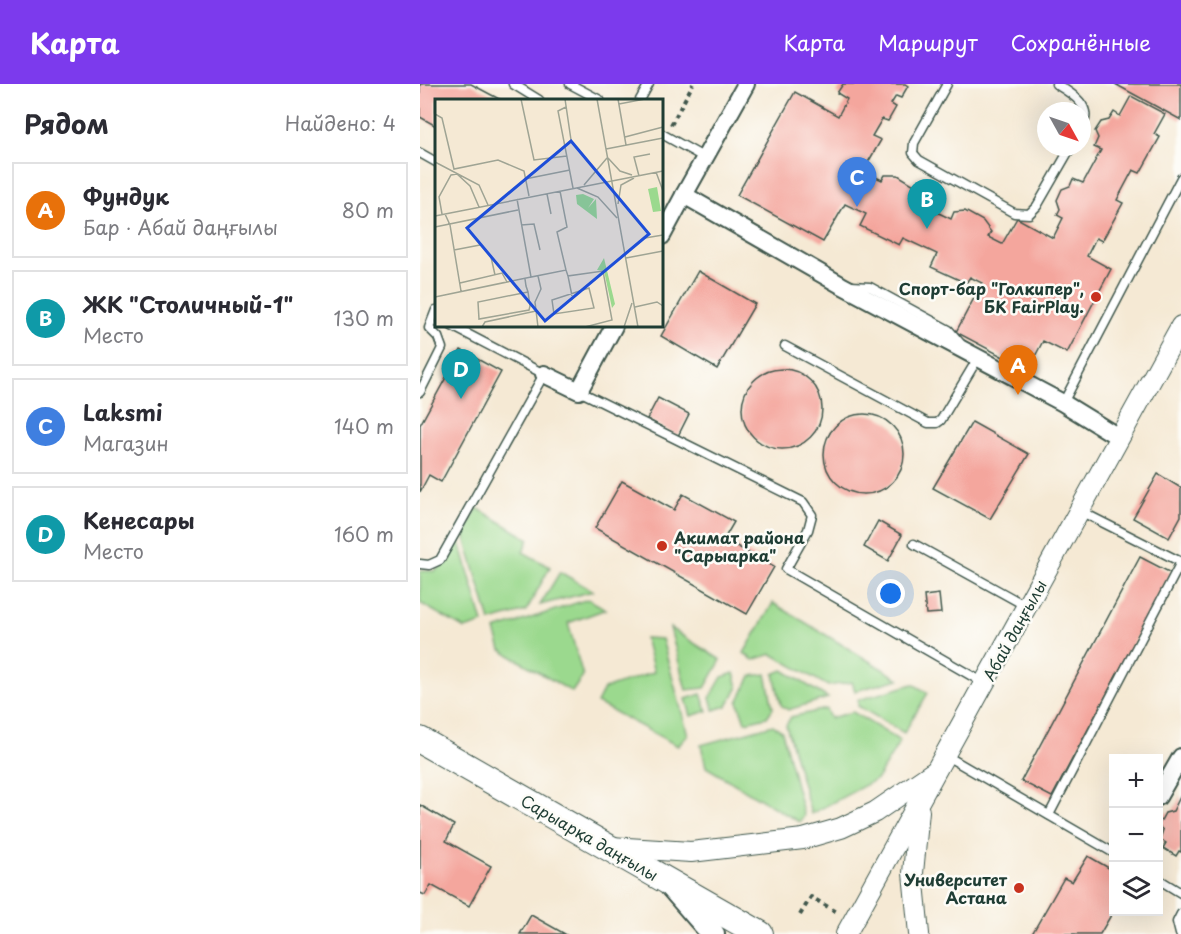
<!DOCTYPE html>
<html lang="ru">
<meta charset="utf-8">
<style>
:root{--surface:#fff;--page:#f7f7f7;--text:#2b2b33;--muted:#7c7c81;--line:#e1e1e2;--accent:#7c3aed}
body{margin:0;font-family:"Playpen Sans",sans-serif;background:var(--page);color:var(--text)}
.controls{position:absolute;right:18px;bottom:18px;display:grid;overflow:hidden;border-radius:0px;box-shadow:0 6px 24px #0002}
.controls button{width:54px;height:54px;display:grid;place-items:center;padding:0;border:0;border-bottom:2px solid var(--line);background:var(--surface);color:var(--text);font:30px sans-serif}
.compass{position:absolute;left:617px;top:18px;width:54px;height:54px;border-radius:50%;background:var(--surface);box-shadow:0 6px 24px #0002;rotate:130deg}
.you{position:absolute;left:471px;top:510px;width:21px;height:21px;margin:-15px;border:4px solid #fff;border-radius:50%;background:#1a73e8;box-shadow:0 0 0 9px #1a73e833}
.badge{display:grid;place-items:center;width:39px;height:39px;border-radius:50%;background:var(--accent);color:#fff;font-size:20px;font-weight:700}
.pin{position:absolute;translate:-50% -50px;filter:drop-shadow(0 2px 3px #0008)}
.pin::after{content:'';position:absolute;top:32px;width:21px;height:18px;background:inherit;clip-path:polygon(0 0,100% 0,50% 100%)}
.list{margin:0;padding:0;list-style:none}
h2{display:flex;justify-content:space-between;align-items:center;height:78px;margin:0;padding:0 24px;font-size:26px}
h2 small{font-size:20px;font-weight:400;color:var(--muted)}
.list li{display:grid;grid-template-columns:39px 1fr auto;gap:18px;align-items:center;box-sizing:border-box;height:96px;margin:0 12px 12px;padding:0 12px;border:2px solid var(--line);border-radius:0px}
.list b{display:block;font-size:22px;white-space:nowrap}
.list p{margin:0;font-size:20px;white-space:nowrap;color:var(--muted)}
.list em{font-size:20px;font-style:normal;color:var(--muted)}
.icon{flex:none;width:33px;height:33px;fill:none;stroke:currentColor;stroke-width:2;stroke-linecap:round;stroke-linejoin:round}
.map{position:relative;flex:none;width:761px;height:850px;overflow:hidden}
header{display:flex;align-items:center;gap:36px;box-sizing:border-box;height:84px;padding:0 30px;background:var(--accent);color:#fff}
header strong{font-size:28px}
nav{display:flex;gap:33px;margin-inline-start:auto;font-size:21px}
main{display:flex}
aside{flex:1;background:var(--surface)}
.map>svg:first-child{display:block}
.green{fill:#9bd98e;stroke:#5d8b61;stroke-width:1.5}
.building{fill:#f4a69d}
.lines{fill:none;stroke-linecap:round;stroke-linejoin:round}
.service-casing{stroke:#3f574c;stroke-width:11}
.minor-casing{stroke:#3f574c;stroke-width:20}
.tertiary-casing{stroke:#3f574c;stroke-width:22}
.secondary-casing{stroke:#3f574c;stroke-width:26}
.primary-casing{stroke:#3f574c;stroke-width:28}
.path{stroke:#3f574c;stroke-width:4;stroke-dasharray:4.5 4.5;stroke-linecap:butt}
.service{stroke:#fff;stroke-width:8}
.minor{stroke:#fff;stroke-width:16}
.tertiary{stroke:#fff;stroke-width:20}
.secondary{stroke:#fff;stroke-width:22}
.primary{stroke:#fff;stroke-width:26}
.poi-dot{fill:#c8321e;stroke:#fdfcf7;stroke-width:2}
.labels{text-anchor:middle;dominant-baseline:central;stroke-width:5;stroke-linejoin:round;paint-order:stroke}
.poi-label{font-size:16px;font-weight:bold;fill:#1f3d34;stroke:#fdfcf7;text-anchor:end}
.street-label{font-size:16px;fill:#1f3d34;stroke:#fdfcf7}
.inset-road{fill:none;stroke:#9fa494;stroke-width:1.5}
.view{fill:#1d4ed8;fill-opacity:0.15;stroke:#1d4ed8;stroke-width:3}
.inset-edge{fill:none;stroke:#1f3d34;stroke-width:3}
</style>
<header>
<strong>Карта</strong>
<nav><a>Карта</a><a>Маршрут</a><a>Сохранённые</a></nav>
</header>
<main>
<aside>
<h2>Рядом<small>Найдено: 4</small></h2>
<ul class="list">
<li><span class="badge" style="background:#e8710a">A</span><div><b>Фундук</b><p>Бар · Абай даңғылы</p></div><em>80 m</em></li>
<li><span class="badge" style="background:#0f9aa8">B</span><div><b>ЖК &quot;Столичный-1&quot;</b><p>Место</p></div><em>130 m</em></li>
<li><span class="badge" style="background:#3f7fe0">C</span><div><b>Laksmi</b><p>Магазин</p></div><em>140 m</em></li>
<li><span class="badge" style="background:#0f9aa8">D</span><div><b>Кенесары</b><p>Место</p></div><em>160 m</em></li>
</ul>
</aside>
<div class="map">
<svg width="761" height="850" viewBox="0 0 761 850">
<rect width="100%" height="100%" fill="#fdfcf7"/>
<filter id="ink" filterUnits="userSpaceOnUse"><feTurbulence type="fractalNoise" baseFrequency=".0167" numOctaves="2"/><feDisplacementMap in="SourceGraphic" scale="12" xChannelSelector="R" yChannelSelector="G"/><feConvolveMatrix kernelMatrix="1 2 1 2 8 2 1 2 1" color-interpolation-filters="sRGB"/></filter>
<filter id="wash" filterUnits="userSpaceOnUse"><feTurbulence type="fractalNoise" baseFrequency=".008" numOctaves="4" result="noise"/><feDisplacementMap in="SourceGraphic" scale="24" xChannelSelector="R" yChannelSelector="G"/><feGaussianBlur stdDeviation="1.35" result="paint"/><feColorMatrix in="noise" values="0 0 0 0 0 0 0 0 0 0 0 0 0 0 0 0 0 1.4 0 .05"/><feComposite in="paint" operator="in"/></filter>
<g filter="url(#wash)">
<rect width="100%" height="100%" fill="#f5e9d4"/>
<g class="green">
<polygon points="57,424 109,455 103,468 130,483 106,527 70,537 44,451"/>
<polygon points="39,455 63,539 45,545 0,519 0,487 15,487 28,476"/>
<polygon points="140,488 173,507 120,521"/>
<polygon points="168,515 186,525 148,539 163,592 152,608 81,566 75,546"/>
<polygon points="353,519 479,595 435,607 432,598 408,602 352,570 333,576 324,569"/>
<polygon points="250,544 301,576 285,604 266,606"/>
<polygon points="225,554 242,555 268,651 258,662 177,619 184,605 234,588"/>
<polygon points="363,586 408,614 368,626 361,621 354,590"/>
<polygon points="314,589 318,603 307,622 294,626 290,614 302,593"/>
<polygon points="346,590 353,624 347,633 325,638 318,618 331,592"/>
<polygon points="493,600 508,609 484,649 438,622 438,616"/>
<polygon points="281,610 287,627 271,632 266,615"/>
<polygon points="406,625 410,634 433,628 480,657 457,695 391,730 366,641 371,633"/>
<polygon points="353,641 362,647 384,732 379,738 286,683 281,661"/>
</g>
<g id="blocks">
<g class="building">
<polygon points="0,0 51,0 81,16 16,16 16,42 0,33"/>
<polygon points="423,0 485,0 488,2 481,14 476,12 471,20 476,23 468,37 462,35 452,52 461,56 443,87 462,96 465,91 478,91 496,102 502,111 500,120 531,135 534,128 545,127 563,137 571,148 568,153 582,160 597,134 633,154 643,134 637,131 640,125 637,116 642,105 650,102 653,95 663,99 681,66 674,63 678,54 675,47 681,38 689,36 694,28 700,32 711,12 745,30 734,50 740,53 720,89 713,86 697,116 703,119 682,157 676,154 667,172 691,185 647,269 623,257 608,286 536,248 562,199 550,193 546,199 511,183 517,170 483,154 479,161 440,142 446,130 425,120 403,158 317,111 375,8 418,32 427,15 417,9"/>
<polygon points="695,0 761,0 761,36"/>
<polygon points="278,187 335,220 297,285 241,252"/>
<polygon points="41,266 81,288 21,398 9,391 0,408 0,341"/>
<circle cx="362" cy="325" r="40"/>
<polygon points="238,314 269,330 258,352 227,335"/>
<circle cx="444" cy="370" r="40"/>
<polygon points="552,338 609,370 570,435 513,404"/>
<polygon points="738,390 761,404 761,432 749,454 713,434"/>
<polygon points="202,397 254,426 263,410 314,438 304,455 354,483 327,530 175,444"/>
<polygon points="458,437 482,451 468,477 444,463"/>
<polygon points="720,473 751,489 632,713 601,697"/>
<polygon points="519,510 521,529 506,530 504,512"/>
<polygon points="761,711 761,768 759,767 756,772 743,764 746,759 740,755 743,746 738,742 745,729 753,727"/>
<polygon points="0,721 34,741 26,757 71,782 49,822 11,801 5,811 0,809"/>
<polygon points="668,772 694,787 694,826 680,850 612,850 644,794 652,798"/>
<polygon points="111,831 145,850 100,850"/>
</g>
</g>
</g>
<g filter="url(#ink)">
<use href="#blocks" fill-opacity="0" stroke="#3f574c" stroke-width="1.5"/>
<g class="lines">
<g class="service-casing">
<g id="service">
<polyline points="93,0 119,16"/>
<polyline points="150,0 180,16"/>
<polyline points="527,0 494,59 493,69 499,76 594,129 609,130 617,122 651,63"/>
<path d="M 636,0 C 651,9 674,22 662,43"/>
<polyline points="220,16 229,0"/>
<polyline points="242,50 285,74"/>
<polyline points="0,69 16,78"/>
<polyline points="431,202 450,203 529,246 541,260"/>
<polyline points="365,262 508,339 517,339 521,336 558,274"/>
<polyline points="159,307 383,418 392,431 388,446 366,485 564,599"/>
<polyline points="0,308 22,264 18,253 9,244 16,226"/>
<polyline points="643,319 761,94"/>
<polyline points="660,427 761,478"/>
<polyline points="494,460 606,522"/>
<polyline points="0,480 9,481 20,476 124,290 32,242"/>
<polyline points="525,671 694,769"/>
<polyline points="629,731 761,478"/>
<polyline points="738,795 761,809"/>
<polyline points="760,850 757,838 761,830"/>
</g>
</g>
<g class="minor-casing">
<g id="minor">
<polyline points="264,111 326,0"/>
<polyline points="242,152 264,111 421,201 643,319 700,354"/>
<polyline points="124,290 159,307 194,242"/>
<polyline points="738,713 761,673"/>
</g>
</g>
<g class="tertiary-casing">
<g id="tertiary">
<polyline points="191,763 271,768 383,755 421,744 455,728 512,689"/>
<polyline points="426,850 761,242"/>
<polyline points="499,850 493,789 499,727"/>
</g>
</g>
<g class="secondary-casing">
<polyline id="secondary" points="252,803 293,850"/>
</g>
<g class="primary-casing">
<polyline id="primary" points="0,656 340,850"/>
</g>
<g class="path">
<polyline points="251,41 273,0"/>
<polyline points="380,831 391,813 417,828"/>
</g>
<use href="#service" class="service"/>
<use href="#minor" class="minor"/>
<use href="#tertiary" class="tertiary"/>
<use href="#secondary" class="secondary"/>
<use href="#primary" class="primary"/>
</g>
</g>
<g class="poi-dot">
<circle cx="676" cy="213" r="6"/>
<circle cx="242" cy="462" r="6"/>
<circle cx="599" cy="804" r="6"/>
</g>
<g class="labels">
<g class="poi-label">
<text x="664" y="204">Спорт-бар "Голкипер",<tspan x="664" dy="18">БК FairPlay.</tspan></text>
<text x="254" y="453" text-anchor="start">Акимат района<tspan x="254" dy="18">"Сарыарка"</tspan></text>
<text x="587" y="795">Университет<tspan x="587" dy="18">Астана</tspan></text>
</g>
<g class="street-label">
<text transform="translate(594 546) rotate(-61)">Абай даңғылы</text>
<text transform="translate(170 753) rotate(30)">Сарыарқа даңғылы</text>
</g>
</g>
<g transform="translate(15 15)">
<rect width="228" height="228" fill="#f5e9d4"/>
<path d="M 222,88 L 226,112 L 218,113 L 213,90 ZM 148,95 L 159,100 L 153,109 L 161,100 L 162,120 L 142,105 L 141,96 ZM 169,159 L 180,205 L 177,209 L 169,172 L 162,171 Z" fill="#9bd98e"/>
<path class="inset-road" d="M 86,0 L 99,61 L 132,57M 130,0 L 136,41 L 131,46M 162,0 L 203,228M 183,0 L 191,46M 184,5 L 210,0M 131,8 L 123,12 L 138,89M 0,15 L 7,19 L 19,70 L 63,61 L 89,72 L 94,97M 190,38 L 228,28M 171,50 L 228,39M 173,59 L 185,72 L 197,76M 0,63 L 44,86 L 53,106M 221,73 L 228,92M 204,77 L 199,58 L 215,55M 90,80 L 135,71M 177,82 L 228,72M 149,86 L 172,59M 142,89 L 163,98 L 182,119M 125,92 L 132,128 L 122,133 L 131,171M 112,95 L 116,115M 82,100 L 96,178 L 131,171 L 133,177M 183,105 L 186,86 L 199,79M 7,115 L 4,98 L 16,76 L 22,75 L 35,87 L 44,108M 10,115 L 15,126 L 26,192M 0,117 L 177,82M 86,126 L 99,125 L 105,151M 0,128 L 83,111M 210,139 L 228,136M 19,151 L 45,146M 56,158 L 60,176M 191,159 L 228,152M 90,180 L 91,187 L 93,193 L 95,207 L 94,211 L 44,220 L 43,203 L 93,193M 25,184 L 67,174 L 72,183M 154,189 L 159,209 L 119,215 L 117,201 ZM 137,197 L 133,177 L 168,172 L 177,221 L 150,228M 0,198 L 96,178M 200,208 L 222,203 L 228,207M 47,228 L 50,223 L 101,212M 103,228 L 100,203 L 106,190 L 103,177M 189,228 L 197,204"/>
<path class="view" d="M 136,42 L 214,135 L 110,222 L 32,129 Z"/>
<rect width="228" height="228" class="inset-edge"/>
</g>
</svg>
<div class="controls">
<button>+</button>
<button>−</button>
<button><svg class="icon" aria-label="layers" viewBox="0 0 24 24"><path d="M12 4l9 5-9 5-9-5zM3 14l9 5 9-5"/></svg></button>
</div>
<svg class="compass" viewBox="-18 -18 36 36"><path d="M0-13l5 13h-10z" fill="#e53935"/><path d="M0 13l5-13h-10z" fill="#7c7c81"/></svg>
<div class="you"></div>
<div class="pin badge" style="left:598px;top:311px;background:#e8710a">A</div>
<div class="pin badge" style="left:507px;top:145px;background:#0f9aa8">B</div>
<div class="pin badge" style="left:437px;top:123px;background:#3f7fe0">C</div>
<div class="pin badge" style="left:41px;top:315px;background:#0f9aa8">D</div>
</div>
</main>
